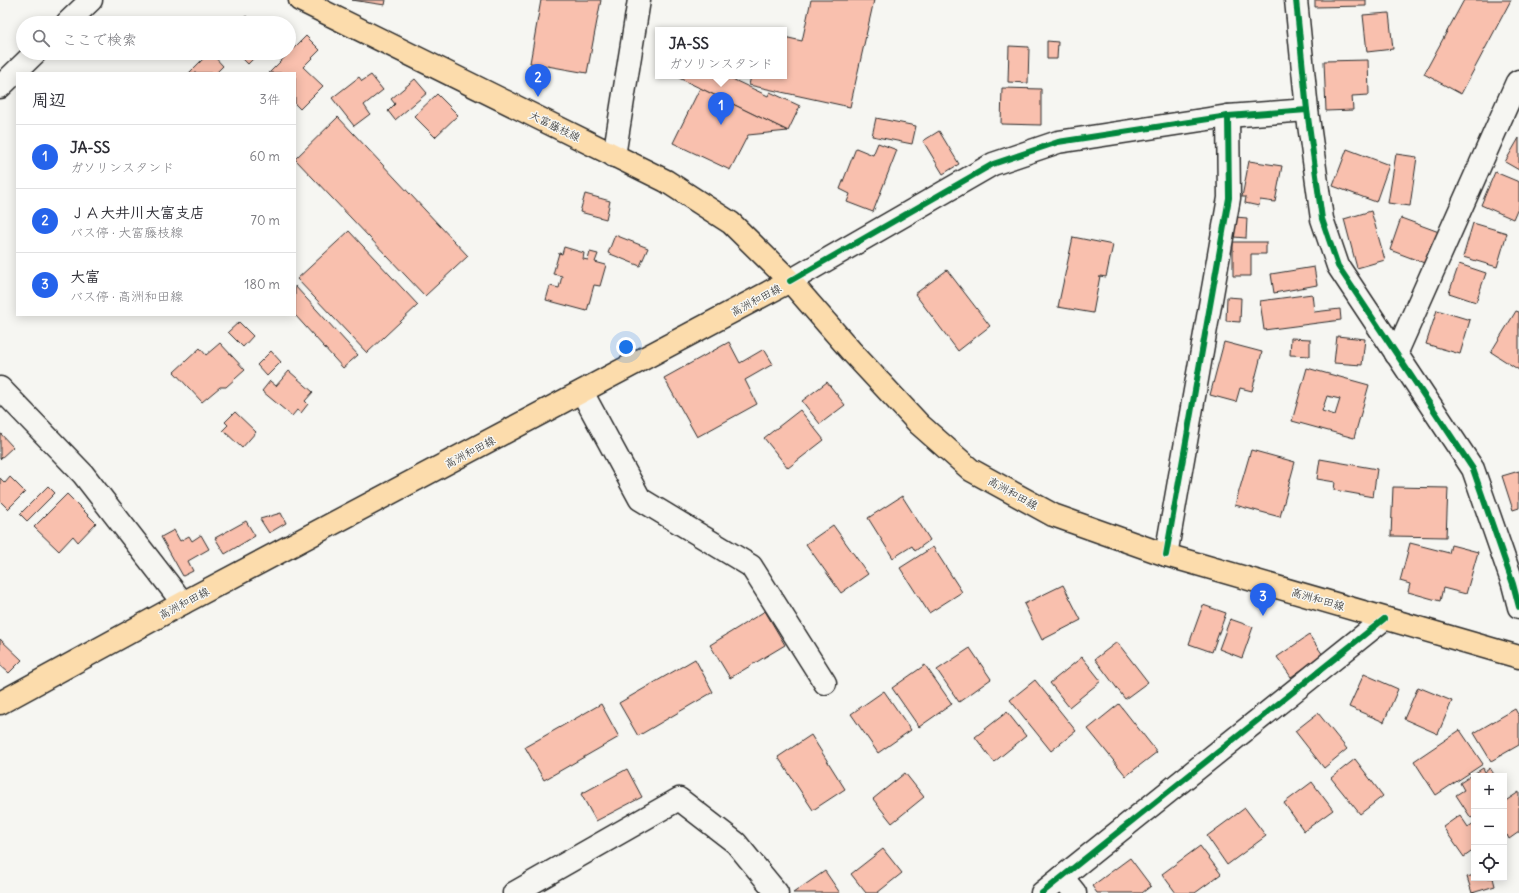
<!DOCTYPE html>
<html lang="ja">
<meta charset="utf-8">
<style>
:root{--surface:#fff;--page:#f2f2f3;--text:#2b2b33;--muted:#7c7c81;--line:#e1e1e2;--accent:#2563eb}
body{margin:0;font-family:Delius,"Klee One",sans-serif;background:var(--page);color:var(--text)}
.controls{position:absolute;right:12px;bottom:12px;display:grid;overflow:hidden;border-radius:0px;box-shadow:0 2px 10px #0003}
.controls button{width:36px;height:36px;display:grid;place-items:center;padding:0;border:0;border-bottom:1px solid var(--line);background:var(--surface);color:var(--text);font:20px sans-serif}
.you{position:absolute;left:626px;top:347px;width:14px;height:14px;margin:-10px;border:3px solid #fff;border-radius:50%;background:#1a73e8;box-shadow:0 0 0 6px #1a73e833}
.badge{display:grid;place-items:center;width:26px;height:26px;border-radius:50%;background:var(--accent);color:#fff;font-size:13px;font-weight:700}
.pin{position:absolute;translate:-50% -33px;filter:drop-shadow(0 1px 2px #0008)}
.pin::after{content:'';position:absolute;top:21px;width:14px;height:12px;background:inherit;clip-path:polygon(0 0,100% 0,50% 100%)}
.popup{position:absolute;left:655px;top:27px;width:132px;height:52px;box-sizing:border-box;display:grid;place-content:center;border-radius:0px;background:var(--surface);filter:drop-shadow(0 1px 3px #0005);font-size:13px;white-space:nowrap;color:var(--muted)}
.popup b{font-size:15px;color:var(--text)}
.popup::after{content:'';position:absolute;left:50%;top:100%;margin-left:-8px;border:8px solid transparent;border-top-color:var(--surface)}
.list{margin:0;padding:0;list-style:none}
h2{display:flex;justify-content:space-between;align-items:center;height:52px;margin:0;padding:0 16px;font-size:17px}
h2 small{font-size:13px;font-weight:400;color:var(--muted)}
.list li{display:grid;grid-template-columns:26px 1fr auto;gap:12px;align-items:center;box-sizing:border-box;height:64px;padding:0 16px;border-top:1px solid var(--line)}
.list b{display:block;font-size:15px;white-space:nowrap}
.list p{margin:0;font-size:13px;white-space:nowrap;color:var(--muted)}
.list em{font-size:13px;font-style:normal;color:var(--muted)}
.icon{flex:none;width:22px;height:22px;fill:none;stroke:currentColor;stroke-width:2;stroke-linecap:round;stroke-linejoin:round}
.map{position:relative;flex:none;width:1519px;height:893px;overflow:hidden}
.search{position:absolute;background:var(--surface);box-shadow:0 2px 10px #0003;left:16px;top:16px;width:280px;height:44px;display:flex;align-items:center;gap:10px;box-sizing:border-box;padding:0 14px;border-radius:22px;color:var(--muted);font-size:15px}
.panel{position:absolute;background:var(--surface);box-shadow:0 2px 10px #0003;left:16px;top:72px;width:280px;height:244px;border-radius:0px}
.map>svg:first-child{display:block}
.building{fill:#f9c0ae;stroke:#2b2b2b;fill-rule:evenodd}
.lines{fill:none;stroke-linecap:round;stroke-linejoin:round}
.minor-casing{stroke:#2b2b2b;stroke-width:25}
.major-casing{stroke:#2b2b2b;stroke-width:25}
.minor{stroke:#f6f6f2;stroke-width:22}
.major{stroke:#fcdcac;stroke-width:22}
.cycleway-casing{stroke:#f6f6f2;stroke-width:8}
.cycleway{stroke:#00873e;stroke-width:6}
.labels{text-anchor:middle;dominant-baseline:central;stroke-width:3;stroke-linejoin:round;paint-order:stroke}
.street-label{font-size:11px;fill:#2b2b2b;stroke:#f6f6f2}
</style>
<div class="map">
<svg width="1519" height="893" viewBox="0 0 1519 893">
<rect width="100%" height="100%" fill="#f6f6f2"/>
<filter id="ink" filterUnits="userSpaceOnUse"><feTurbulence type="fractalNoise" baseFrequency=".025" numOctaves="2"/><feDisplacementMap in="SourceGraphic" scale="8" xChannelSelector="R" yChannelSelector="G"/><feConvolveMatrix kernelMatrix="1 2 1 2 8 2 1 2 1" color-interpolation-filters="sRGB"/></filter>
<g filter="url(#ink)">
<g class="building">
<polygon points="352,0 386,0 385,5"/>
<polygon points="541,0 601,0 587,73 530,63"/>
<polygon points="811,0 874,0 850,107 749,85 751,76 784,76 784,37 802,41"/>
<polygon points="1315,0 1366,0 1366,6 1315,7"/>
<polygon points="1464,0 1511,0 1461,94 1424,74"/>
<polygon points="1389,13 1393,49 1367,52 1363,15"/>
<polygon points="247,16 253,23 239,23"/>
<polygon points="306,36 320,50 303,67 323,86 300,109 295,104 295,73 269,73"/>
<polygon points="1047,41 1058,42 1057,59 1047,59"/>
<polygon points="1009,46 1029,47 1028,83 1008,82"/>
<polygon points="209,53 211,53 223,66 216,73 189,73"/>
<polygon points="237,53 259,53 248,64"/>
<polygon points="1368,60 1369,95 1352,96 1353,110 1326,111 1324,61"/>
<polygon points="371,75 383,90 364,105 370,114 354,126 332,98 359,77 362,81"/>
<polygon points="675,76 728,76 728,77 768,96 770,92 800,106 788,131"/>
<polygon points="415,79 427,93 395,120 388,111 395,104 391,99"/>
<polygon points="700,88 788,131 748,135 730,170 673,143"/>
<polygon points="1002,88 1041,89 1041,125 1001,124"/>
<polygon points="437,94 458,115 435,137 414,116"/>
<polygon points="338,117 468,256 425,296 295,159"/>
<polygon points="876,118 916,126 912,144 872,136"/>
<polygon points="939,131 959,164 943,174 923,141"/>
<polygon points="1519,138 1519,170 1505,162"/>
<polygon points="878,143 897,150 873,212 847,202 850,194 840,189 856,148 873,155"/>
<polygon points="1347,149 1389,165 1376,202 1333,186"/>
<polygon points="1396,154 1417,157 1410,206 1388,203"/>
<polygon points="1249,161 1282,166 1275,202 1260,200 1259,206 1245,203 1246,197 1242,197"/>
<polygon points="1495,172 1519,182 1519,205 1513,219 1481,205"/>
<polygon points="585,194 610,201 606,219 580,212"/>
<polygon points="1371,211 1385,260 1357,268 1344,219"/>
<polygon points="1235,217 1247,218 1246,238 1234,237"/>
<polygon points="1401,218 1439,232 1427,264 1390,250"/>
<polygon points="1473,223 1507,233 1497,267 1463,257"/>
<polygon points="349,231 418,305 367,353 297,279"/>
<polygon points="615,235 648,248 640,266 608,253"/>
<polygon points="1073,237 1113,245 1106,277 1100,276 1093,313 1058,307"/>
<polygon points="1233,242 1266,242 1266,254 1251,254 1251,276 1233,276"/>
<polygon points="564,247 584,253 583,259 588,260 590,252 598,254 595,262 606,265 600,286 594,285 587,311 546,300 550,286 559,288 562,276 553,274 559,253 562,254"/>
<polygon points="1459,264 1486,273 1476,302 1449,293"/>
<polygon points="1314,267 1317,285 1274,293 1271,274"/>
<polygon points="947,270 990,326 958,351 915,294"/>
<polygon points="295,286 358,355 343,368 295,315"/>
<polygon points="1312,294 1314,312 1340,309 1341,320 1264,330 1260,301"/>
<polygon points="1227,297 1241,298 1240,322 1226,321"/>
<polygon points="1437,310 1470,320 1460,354 1426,344"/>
<polygon points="1516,311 1519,312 1519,370 1491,352"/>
<polygon points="239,322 253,336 243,347 228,332"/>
<polygon points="1337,336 1365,339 1362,365 1334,363"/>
<polygon points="1291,338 1310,339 1310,356 1290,355"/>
<polygon points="729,342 740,363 764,349 773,364 745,380 757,404 697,437 664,378"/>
<polygon points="1224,342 1262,352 1252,391 1240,388 1236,402 1210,395"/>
<polygon points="220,343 245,370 226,387 220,387 202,402 174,372 200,348 206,355"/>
<polygon points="271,351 281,362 267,376 257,365"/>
<path d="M 1307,368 L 1369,385 L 1354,438 L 1292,421 ZM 1327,396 L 1340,399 L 1335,415 L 1322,411 Z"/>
<polygon points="289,371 313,392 305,401 308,404 301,413 297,410 292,416 262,391 270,381 276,386"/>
<polygon points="827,382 845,405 820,424 802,401"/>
<polygon points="800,410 824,440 788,468 764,438"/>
<polygon points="235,412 256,432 242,448 223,430 228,425 225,422"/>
<polygon points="0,433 13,447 0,459"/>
<polygon points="1251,450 1295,462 1280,517 1235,505"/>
<polygon points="1320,459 1377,469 1373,497 1334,490 1335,482 1317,479"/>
<polygon points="1519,471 1519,508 1513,510 1502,476"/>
<polygon points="10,477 25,492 8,509 0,501 0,478 5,483"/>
<polygon points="48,486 55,493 27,521 20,514"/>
<polygon points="1393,487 1448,488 1446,537 1391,536"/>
<polygon points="67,494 96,523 78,542 73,536 59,551 34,527"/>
<polygon points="902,496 930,540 915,551 912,546 893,558 868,518"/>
<polygon points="281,513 286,523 269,533 260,519"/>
<polygon points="246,521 255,536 225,554 215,538"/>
<polygon points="833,525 868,574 841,593 806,544"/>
<polygon points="174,530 180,541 189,536 192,541 201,535 209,549 188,561 193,571 183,576 161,537"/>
<polygon points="1410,543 1449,553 1451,545 1478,552 1466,594 1443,588 1440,601 1408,592 1410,584 1400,581"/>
<polygon points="933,547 962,592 929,613 900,568"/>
<polygon points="1063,585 1081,620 1042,640 1024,604"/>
<polygon points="1203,605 1226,613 1212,652 1189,644"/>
<polygon points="765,611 785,645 730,678 710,645"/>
<polygon points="1230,619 1253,627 1242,658 1219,649"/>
<polygon points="1309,635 1323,655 1291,677 1277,657"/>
<polygon points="0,639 22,660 9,673 0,665"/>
<polygon points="1117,642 1148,682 1125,699 1095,659"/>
<polygon points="970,648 991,679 959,702 937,670"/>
<polygon points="1082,657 1101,681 1069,707 1050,683"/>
<polygon points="695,659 713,692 638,736 619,703"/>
<polygon points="925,665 952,704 919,727 892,688"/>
<polygon points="1364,674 1398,689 1384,722 1349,707"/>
<polygon points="1035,680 1076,731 1051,751 1010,700"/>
<polygon points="1418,687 1452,701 1438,734 1404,719"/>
<polygon points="884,691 911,730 878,753 851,714"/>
<polygon points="601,704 619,737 544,780 525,747"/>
<polygon points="1119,704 1157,752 1126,776 1088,729"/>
<polygon points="1515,709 1519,716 1519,745 1491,761 1474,733"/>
<polygon points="1007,712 1026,736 994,762 975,737"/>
<polygon points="1318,713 1347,749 1324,768 1295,731"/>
<polygon points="1460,730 1483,764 1436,795 1414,761"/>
<polygon points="811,735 845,789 813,810 778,757"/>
<polygon points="1355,759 1383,796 1360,814 1331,778"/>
<polygon points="1483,768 1485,772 1490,768 1495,776 1474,776 1474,816 1471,818 1456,795 1464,790 1460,783"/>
<polygon points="627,769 642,797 596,821 581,794"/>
<polygon points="905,773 924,797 892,823 873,799"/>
<polygon points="1312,782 1333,810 1304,831 1284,803"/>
<polygon points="1519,792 1519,832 1509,839 1507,835 1504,837 1504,802"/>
<polygon points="1245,808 1266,836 1227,865 1207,836"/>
<polygon points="1460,815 1468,827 1474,823 1474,850 1464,857 1443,827"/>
<polygon points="1200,846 1221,874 1195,893 1176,893 1162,874"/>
<polygon points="883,849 902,873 877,893 866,893 851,874"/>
<polygon points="1130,858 1151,886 1142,893 1097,893 1092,886"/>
<polygon points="825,871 840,893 793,893"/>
<polygon points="1474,875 1474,878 1493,878 1495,886 1472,893 1467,877"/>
</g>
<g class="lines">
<g class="minor-casing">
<g id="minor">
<polyline points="1296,0 1307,110 1322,219 1338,266 1473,469 1513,584 1519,607"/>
<polyline points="67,23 91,0"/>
<polyline points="0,87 35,53"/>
<polyline points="614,156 639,0"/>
<polyline points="790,281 993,164 1058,142 1228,116 1307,110"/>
<polyline points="1396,354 1517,82 1519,81"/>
<polyline points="0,388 83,474 183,603"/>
<polyline points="582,392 640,499 751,566 825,683"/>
<polyline points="1166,555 1229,198 1228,116"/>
<polyline points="1062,877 1075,893"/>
<polyline points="514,893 679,799 736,843 777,893"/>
<polyline points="1042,893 1384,619"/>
</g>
</g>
<g class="major-casing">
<g id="major">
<polyline points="300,0 666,181 731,223 790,281 851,351 919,424 971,470 1053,515 1166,555 1519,657"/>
<polyline points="0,703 183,603 790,281"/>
</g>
</g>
<use href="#minor" class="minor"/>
<use href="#major" class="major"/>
<g class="cycleway-casing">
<g id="cycleway">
<polyline points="1296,0 1307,110 1322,219 1338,266 1473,469 1513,584 1519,607"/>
<polyline points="790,281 993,164 1058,142 1228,116 1307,110"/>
<polyline points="1166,555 1229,198 1228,116"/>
<polyline points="1042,893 1384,619"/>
</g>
</g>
<use href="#cycleway" class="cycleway"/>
</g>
</g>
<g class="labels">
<g class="street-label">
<text transform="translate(555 126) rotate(26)">大富藤枝線</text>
<text transform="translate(756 300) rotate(-28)">高洲和田線</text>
<text transform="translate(470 452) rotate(-28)">高洲和田線</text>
<text transform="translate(1013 493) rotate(29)">高洲和田線</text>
<text transform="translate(1318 599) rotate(16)">高洲和田線</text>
<text transform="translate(184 603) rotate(-28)">高洲和田線</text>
</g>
</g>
</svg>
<div class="controls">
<button>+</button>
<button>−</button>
<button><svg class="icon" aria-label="locate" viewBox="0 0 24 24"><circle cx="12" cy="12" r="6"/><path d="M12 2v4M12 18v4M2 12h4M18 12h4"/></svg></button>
</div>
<div class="you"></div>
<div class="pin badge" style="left:721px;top:125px">1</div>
<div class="popup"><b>JA-SS</b>ガソリンスタンド</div>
<div class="pin badge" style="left:538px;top:97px">2</div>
<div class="pin badge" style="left:1263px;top:616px">3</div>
<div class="search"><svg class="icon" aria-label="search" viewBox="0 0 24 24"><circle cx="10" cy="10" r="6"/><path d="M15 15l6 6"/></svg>ここで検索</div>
<section class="panel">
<h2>周辺<small>3件</small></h2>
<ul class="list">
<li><span class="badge">1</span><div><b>JA-SS</b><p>ガソリンスタンド</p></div><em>60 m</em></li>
<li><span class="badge">2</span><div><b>ＪＡ大井川大富支店</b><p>バス停 · 大富藤枝線</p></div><em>70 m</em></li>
<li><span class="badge">3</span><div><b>大富</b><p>バス停 · 高洲和田線</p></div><em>180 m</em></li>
</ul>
</section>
</div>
